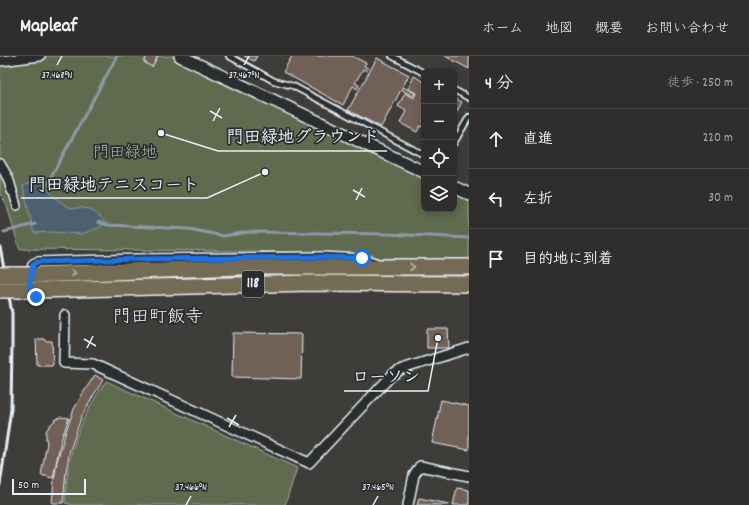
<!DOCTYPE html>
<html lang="ja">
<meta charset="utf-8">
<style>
:root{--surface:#2f2e2c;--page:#3b3a38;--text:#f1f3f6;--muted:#a7a8a9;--line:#4a4a48}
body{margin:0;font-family:Dekko,"Klee One",sans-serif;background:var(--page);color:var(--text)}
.controls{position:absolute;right:12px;top:12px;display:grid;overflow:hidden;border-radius:8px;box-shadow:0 2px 10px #0003}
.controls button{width:36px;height:36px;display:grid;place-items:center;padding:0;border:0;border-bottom:1px solid var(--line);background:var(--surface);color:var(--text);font:20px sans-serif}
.scale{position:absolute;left:12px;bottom:10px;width:74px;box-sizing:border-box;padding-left:4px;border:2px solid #e8f1f8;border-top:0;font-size:11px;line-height:14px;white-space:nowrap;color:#e8f1f8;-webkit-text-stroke:3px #2a2d2e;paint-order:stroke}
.stop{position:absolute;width:12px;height:12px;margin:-9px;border:3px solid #1a73e8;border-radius:50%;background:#fff}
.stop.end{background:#1a73e8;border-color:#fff;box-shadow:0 1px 4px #0008}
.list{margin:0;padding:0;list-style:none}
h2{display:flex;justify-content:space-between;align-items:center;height:52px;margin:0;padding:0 16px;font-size:17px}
h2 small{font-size:13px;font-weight:400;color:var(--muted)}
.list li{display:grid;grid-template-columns:26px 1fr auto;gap:12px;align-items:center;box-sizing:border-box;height:60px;padding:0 16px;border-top:1px solid var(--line)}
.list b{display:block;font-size:15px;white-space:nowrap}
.list em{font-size:13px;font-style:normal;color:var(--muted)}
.icon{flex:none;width:22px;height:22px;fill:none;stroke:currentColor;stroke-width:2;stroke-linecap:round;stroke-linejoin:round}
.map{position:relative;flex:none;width:469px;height:449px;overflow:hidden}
header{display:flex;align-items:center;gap:24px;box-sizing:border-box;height:56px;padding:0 20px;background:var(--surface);border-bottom:1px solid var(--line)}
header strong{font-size:19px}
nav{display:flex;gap:22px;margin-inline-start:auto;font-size:14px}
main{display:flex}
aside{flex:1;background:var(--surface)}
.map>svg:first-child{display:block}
.green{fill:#616a50;stroke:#a4aea4}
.water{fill:#4d606f;stroke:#8b9aa6}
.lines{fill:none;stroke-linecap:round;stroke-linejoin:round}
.stream{stroke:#8b9aa6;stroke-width:3}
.building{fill:#716157;stroke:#e8f1f8}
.service-casing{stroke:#e8f1f8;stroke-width:8}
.pedestrian-casing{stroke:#e8f1f8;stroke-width:10}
.minor-casing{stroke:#e8f1f8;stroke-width:12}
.tertiary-casing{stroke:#e8f1f8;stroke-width:14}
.trunk-casing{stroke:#e8f1f8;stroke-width:18}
.service{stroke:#2a2d2e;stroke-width:4.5}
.pedestrian{stroke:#2a2d2e;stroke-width:7}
.minor{stroke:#2a2d2e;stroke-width:9}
.tertiary{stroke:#2a2d2e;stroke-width:11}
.trunk{stroke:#746b52;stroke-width:15}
.rail{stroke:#e8f1f8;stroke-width:3}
.trunk-bridge-casing{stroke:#e8f1f8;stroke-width:18;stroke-linecap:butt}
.trunk-bridge{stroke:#746b52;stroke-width:15}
.oneway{stroke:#babbb6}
.route{stroke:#1a73e8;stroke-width:5}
.ticks{fill:none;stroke:#e8f1f8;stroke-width:1.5}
.labels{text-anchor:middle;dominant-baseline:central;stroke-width:3.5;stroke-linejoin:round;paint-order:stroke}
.shield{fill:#2a2d2e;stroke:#afb6bb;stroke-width:1}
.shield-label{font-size:15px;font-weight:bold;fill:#e8f1f8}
.park-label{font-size:16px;fill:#abb4ac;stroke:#2a2d2e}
.quarter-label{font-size:18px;fill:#e8f1f8;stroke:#2a2d2e}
.ticks-label{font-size:10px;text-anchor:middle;fill:#e8f1f8;stroke:#2a2d2e;stroke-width:3.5;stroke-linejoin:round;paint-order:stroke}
.leader{fill:none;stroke:#e8f1f8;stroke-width:1.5}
.callout-dot{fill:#e8f1f8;stroke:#2a2d2e;stroke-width:1.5}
.callout-label{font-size:17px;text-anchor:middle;font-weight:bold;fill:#e8f1f8;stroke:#2a2d2e;stroke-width:3.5;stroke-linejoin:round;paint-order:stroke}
</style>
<header>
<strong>Mapleaf</strong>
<nav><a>ホーム</a><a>地図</a><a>概要</a><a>お問い合わせ</a></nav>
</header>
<main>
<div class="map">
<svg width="469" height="449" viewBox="0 0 469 449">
<rect width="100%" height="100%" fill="#3f3d3a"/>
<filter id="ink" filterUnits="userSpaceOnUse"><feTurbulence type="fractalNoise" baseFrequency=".025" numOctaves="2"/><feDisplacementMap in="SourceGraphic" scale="8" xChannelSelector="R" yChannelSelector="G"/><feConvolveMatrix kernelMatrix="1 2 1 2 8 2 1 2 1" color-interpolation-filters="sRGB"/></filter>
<g filter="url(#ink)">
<g class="green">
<polygon points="0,0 174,0 424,119 424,153 454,153 454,134 469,141 469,208 391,207 369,198 243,195 23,193 19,192 7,150 0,136"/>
<path d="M 106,325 L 297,412 L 285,449 L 73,449 L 65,447 C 66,424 69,399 78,377 C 85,358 95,341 106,325 Z"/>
</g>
<path class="water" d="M 39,123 C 46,132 61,150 72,152 C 76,153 81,151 85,152 C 92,154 99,159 104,164 L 101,171 L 82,178 L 53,176 L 34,177 L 28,152 L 23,130 Z"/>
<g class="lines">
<g class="stream">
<polyline points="44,134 51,121 117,0"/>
<polyline points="98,166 108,169 189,173 223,180 249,176 388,178 469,182"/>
<polyline points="4,176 35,168"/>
</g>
</g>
<g class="building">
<polygon points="147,0 158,0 152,11 144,6"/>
<polygon points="244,0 257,0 254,5"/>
<polygon points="292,0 352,0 366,7 364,10 368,12 367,15 363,13 355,27 359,29 357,33 353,30 343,49 283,16"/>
<polygon points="445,0 469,0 469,13"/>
<polygon points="377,2 409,19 381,71 348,54"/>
<polygon points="414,20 424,26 424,72 420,70 417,76 400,67 406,55 398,50 405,37 414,42 416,37 408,33"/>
<polygon points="403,31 415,37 413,40 402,34"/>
<polygon points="454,42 462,46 454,61"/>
<polygon points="427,273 448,273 449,292 427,292"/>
<polygon points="233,277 302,278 301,323 232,321"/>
<polygon points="36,283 44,283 45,285 52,285 53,309 37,309"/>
<polygon points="95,319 103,324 92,342 81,362 70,394 66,415 63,447 52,447 54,424 57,405 66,375 74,353 83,337"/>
<polygon points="441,344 469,350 469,394 432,387"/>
<polygon points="60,361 69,362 61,384 53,422 41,419 47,387 46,383 46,375 51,368 55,364"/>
<polygon points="457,432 469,434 469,449 453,449"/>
<polygon points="419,442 449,448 449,449 417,449"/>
</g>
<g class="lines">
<g class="service-casing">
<g id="service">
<polyline points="229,0 274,25 293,30 424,99"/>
<polyline points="392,0 424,17"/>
<polyline points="454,34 469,42"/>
<polyline points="454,87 469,61"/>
</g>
</g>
<g class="pedestrian-casing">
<polyline id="pedestrian" points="14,140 17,150"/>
</g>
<g class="minor-casing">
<g id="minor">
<polyline points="0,5 40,0"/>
<polyline points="0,108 8,122 12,135"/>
<polyline points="30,223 33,208 37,206 140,203 322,201 362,203 375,207"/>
<polyline points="65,259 64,307 93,308 309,407 392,319 402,313 469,292"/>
<polyline points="408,449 414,419 420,410 469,420"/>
</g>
</g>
<g class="tertiary-casing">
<g id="tertiary">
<polyline points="180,0 424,116"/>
<polyline points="454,131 469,138"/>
</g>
</g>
<g class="trunk-casing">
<g id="trunk">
<polyline points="34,219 240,211 469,211"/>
<polyline points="36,234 311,227 469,228"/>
</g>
</g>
<use href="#service" class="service"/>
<use href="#pedestrian" class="pedestrian"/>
<use href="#minor" class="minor"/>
<use href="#tertiary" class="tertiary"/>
<use href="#trunk" class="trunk"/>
<polyline class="rail" points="0,191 12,257 12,287 11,353 0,429"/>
<g class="trunk-bridge-casing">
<g id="trunk-bridge">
<polyline points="0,219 34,219"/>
<polyline points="0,234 36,234"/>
</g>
</g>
<use href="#trunk-bridge" class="trunk-bridge"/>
</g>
<defs><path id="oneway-chevron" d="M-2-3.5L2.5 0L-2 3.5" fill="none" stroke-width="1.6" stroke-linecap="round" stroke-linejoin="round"/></defs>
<g class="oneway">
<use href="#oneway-chevron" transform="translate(412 211) rotate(1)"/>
<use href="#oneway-chevron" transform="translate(73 217) rotate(-2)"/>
</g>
</g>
<g class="lines" filter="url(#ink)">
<polyline class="route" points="36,241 30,236 30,225 33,208 37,206 140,203 322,201 362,202"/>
</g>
<path class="ticks" d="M 57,9 L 62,0M 244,9 L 249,0M 210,55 L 222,62M 213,65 L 220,52M 353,134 L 365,141M 356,144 L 362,132M 84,283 L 96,290M 87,292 L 93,280M 227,362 L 239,369M 229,371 L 236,359M 186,449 L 191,440M 373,449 L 378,440"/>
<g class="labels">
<rect class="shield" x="242" y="215" width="22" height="26" rx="3"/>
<g class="shield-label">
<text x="253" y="228">118</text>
</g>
<g class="park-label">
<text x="125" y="97">門田緑地</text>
</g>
<g class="quarter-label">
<text x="158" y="262">門田町飯寺</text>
</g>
</g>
<g class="ticks-label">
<text x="57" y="22">37.468°N</text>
<text x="244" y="22">37.467°N</text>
<text x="191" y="434">37.466°N</text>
<text x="378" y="434">37.465°N</text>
</g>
<path class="leader" d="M161 77L218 95H387M265 116L207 142H21M438 282L428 335H344"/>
<g class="callout-dot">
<circle cx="161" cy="77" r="4"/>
<circle cx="265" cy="116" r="4"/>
<circle cx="438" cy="282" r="4"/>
</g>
<g class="callout-label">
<text x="303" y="86">門田緑地グラウンド</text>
<text x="114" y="134">門田緑地テニスコート</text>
<text x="386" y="326">ローソン</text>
</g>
</svg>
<div class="controls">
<button>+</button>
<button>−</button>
<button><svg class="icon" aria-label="locate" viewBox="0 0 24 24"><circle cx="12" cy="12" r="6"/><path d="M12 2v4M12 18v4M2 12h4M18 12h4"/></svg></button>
<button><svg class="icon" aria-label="layers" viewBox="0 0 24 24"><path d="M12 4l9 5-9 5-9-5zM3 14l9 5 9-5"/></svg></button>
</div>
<div class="scale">50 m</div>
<div class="stop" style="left:362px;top:202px"></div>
<div class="stop end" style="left:36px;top:241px"></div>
</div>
<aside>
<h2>4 分<small>徒歩 · 250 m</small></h2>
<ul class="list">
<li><svg class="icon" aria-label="ahead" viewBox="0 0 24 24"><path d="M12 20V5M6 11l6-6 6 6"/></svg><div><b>直進</b></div><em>220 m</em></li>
<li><svg class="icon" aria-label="left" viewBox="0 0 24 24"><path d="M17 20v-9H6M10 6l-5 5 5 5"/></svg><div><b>左折</b></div><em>30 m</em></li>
<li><svg class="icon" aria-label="arrive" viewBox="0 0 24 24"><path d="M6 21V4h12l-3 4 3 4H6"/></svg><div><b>目的地に到着</b></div></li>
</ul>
</aside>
</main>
